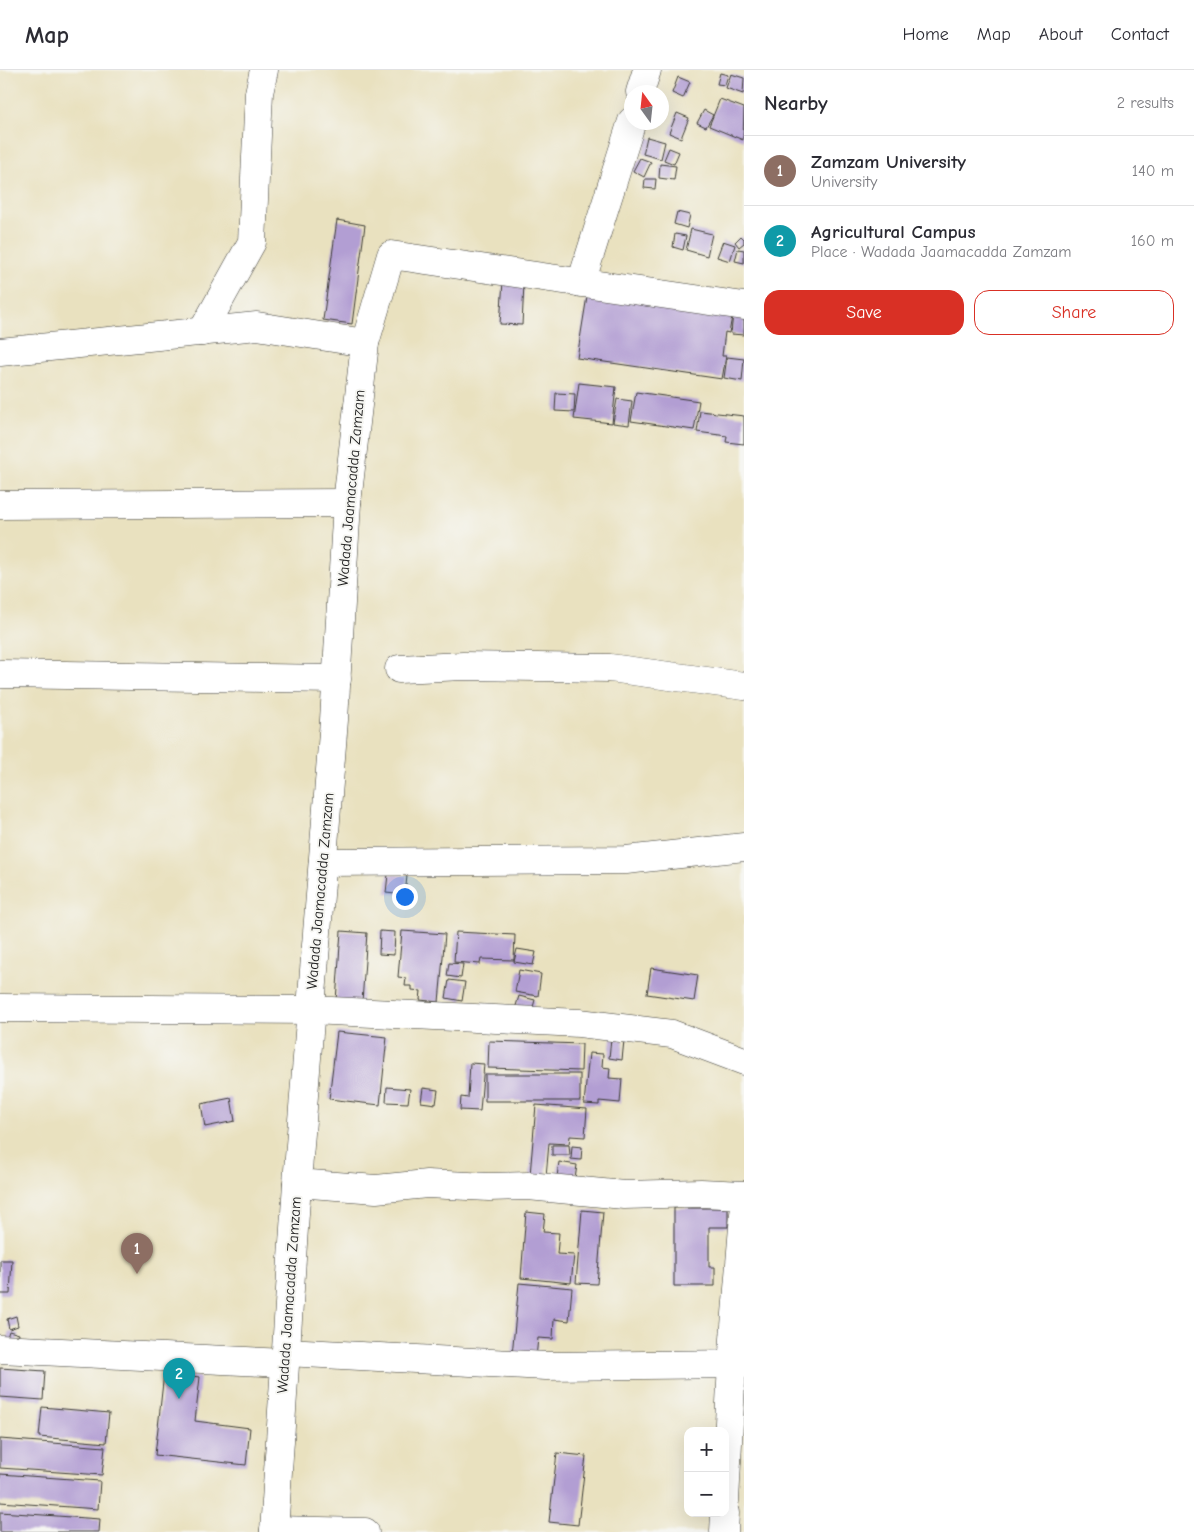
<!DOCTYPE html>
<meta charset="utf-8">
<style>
:root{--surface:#fff;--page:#f2f2f3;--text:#2b2b33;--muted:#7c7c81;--line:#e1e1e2;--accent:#d93025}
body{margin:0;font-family:"Comic Neue",sans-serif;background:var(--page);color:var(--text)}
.controls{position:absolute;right:15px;bottom:15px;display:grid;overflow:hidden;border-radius:10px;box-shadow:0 5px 20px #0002}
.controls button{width:45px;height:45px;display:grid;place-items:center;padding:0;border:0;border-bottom:1px solid var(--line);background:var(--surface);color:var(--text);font:25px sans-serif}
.compass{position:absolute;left:624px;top:15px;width:45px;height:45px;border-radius:50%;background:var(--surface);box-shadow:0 5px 20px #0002;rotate:345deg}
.you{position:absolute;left:404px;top:826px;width:18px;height:18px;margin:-12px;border:4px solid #fff;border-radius:50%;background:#1a73e8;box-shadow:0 0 0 8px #1a73e833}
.badge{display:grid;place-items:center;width:32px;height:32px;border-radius:50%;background:var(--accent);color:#fff;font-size:16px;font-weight:700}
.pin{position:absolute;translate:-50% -41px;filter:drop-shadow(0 1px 2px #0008)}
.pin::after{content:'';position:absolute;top:26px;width:18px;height:15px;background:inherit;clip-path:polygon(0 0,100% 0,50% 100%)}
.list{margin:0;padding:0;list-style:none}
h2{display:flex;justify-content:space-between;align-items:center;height:65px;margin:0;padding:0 20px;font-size:21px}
h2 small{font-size:16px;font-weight:400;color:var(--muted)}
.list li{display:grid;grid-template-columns:32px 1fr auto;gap:15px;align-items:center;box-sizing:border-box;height:70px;padding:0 20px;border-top:1px solid var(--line)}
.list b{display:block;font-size:19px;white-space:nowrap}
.list p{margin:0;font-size:16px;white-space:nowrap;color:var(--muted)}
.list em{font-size:16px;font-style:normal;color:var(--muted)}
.actions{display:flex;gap:10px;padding:15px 20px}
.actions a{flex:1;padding:11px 0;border:1px solid var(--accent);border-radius:15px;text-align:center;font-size:18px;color:var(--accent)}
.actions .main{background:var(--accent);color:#fff}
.map{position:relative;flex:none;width:744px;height:1462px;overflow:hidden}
header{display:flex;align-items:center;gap:30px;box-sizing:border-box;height:70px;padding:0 25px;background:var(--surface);border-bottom:1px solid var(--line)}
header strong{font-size:24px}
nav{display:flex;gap:28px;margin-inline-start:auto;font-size:18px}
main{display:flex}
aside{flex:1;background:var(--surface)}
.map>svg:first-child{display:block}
.building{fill:#b29ed3}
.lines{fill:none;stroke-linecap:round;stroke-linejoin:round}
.minor-casing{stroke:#3b3a34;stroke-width:29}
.minor{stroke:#fff;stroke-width:28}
.labels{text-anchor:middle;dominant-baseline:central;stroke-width:4;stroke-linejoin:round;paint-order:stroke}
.street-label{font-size:15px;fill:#1c1c1c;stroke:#f6f6f2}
</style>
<header>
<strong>Map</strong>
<nav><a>Home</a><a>Map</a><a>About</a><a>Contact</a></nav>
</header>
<main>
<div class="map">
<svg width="744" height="1462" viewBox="0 0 744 1462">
<rect width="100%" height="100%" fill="#f6f6f2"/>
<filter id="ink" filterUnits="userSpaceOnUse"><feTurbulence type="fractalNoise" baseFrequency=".02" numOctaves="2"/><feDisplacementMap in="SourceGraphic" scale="10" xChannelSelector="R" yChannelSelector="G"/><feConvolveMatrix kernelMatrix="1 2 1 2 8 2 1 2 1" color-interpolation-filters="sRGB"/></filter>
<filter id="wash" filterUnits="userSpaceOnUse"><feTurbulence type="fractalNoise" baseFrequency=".0096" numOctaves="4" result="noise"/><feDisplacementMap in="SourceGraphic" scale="20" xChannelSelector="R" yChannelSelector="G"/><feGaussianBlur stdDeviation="1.12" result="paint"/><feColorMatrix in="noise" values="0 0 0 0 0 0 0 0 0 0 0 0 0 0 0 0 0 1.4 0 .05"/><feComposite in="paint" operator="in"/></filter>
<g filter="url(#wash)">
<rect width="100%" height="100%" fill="#e9e1bf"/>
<g id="blocks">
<g class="building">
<polygon points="720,3 728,5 725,15 717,14"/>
<polygon points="731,4 744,8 743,24 726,18"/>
<polygon points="678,7 690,12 683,28 672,23"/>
<polygon points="720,29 744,38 743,70 709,56"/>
<polygon points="704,40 713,45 706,57 697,53"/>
<polygon points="677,43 689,48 681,68 669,63"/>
<polygon points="647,67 665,72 661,89 643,84"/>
<polygon points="669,78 679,82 674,94 664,90"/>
<polygon points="640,88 651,92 644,107 633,101"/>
<polygon points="660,94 676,96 674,110 659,108"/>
<polygon points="645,109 656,109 655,119 644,118"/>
<polygon points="677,142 690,145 687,158 674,154"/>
<polygon points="337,150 365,155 352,254 323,250"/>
<polygon points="691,159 712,164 707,186 686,180"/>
<polygon points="675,164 686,166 683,180 673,177"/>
<polygon points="741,166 744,169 744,173 739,177 735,172"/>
<polygon points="723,171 735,175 730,191 717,187"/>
<polygon points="738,179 744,180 744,193 735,191"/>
<polygon points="503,211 524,213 522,255 500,254"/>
<polygon points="588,220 733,241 729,263 725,262 722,286 726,286 722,309 577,288"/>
<polygon points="733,243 744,245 744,265 731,264"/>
<polygon points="727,287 744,289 742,311 724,308"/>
<polygon points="579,313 616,317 612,353 574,349"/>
<polygon points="636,322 699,331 694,360 631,351"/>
<polygon points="556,323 575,324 574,342 555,341"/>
<polygon points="617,329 632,331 629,355 613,353"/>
<polygon points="700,341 744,346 744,374 726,372 727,366 697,362"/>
<polygon points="388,804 407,806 405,825 386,823"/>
<polygon points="341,861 367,863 362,932 336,931"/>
<polygon points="380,861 395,862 394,885 379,884"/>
<polygon points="402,861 445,864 439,932 420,930 421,921 412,920 412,916 405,916 406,908 398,907"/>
<polygon points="456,862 515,865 514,890 481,889 480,894 454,892"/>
<polygon points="517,879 536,882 533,895 514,892"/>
<polygon points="449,893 463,894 461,908 447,906"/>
<polygon points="651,898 698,905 694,931 647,924"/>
<polygon points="519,900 541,904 538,926 515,922"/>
<polygon points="449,910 465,912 462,931 446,928"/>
<polygon points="519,926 535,930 531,944 515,939"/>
<polygon points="337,962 387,967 380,1035 329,1029"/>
<polygon points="611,968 624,970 622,990 609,988"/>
<polygon points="489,971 582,974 581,1001 488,998"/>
<polygon points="589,983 603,984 602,997 610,998 609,1008 622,1009 620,1033 599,1031 599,1035 584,1034"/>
<polygon points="470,993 484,994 480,1041 460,1040 461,1027 468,1028"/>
<rect x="485" y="1004" width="95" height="27"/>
<polygon points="387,1017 410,1019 408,1033 386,1032"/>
<polygon points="423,1018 438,1020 436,1034 421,1032"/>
<polygon points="231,1028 235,1051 205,1057 201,1034"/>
<polygon points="536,1035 587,1039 585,1067 570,1066 569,1074 549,1073 546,1107 530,1105"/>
<polygon points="552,1075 569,1075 570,1085 552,1085"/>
<polygon points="572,1076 582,1077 581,1090 571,1089"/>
<polygon points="559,1092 577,1095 575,1109 557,1107"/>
<polygon points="674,1138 728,1138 728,1157 709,1157 709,1197 715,1197 715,1216 674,1216"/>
<polygon points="582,1140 603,1142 597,1214 576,1213"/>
<polygon points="526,1142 545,1144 543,1162 559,1163 557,1184 574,1185 571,1213 521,1208"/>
<polygon points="0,1190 12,1190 10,1224 0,1224"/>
<polygon points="519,1213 572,1218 569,1251 554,1249 553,1269 538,1268 536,1288 512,1285"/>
<polygon points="16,1246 18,1256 9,1259 7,1249"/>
<polygon points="9,1261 19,1264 16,1276 5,1274"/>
<polygon points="0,1298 45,1301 43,1330 0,1327"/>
<polygon points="164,1303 200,1307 195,1351 250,1358 246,1395 155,1385"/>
<polygon points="42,1337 109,1343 106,1373 39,1367"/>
<polygon points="0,1369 105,1377 102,1405 0,1398"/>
<polygon points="557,1383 586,1386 578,1455 549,1452"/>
<polygon points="0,1404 100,1411 98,1439 0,1432"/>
<polygon points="0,1442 100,1449 99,1462 0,1462"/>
</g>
</g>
</g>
<g filter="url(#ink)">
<use href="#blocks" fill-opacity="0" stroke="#3b3a34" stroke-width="1"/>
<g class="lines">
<g class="minor-casing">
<g id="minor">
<polyline points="640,22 647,0"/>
<polyline points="581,213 632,51"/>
<polyline points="202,262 252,172 259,23 264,0"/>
<polyline points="0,282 257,256 365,273"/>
<polyline points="0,435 347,433"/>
<polyline points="399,599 463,596 610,598 744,616"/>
<polyline points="0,604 337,609"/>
<polyline points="323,792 626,790 744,777"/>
<polyline points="0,938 311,940 579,953 672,964 744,991"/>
<polyline points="297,1113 376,1119 427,1114 489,1117 528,1116 624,1125 701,1123 744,1125"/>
<polyline points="0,1279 285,1293"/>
<polyline points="286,1282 546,1296 744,1294"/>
<polyline points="725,1431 732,1294 744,1144"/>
<polyline points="274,1460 365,1462"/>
<polyline points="274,1462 297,1113 334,650 347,433 365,273 391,185 744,236"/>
<polyline points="724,1462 725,1443"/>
</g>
</g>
<use href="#minor" class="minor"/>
</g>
</g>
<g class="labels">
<g class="street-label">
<text transform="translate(351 418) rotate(-85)">Wadada Jaamacadda Zamzam</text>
<text transform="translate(320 821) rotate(-85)">Wadada Jaamacadda Zamzam</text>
<text transform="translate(289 1225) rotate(-86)">Wadada Jaamacadda Zamzam</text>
</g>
</g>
</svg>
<div class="controls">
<button>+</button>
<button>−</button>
</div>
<svg class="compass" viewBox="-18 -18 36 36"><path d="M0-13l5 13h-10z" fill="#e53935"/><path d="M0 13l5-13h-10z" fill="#7c7c81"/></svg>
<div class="you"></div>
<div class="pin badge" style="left:137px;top:1204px;background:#8d6e63">1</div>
<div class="pin badge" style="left:179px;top:1329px;background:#0f9aa8">2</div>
</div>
<aside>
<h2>Nearby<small>2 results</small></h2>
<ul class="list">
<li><span class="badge" style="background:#8d6e63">1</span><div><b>Zamzam University</b><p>University</p></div><em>140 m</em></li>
<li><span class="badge" style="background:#0f9aa8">2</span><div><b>Agricultural Campus</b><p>Place · Wadada Jaamacadda Zamzam</p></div><em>160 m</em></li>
</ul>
<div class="actions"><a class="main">Save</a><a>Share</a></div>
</aside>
</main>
